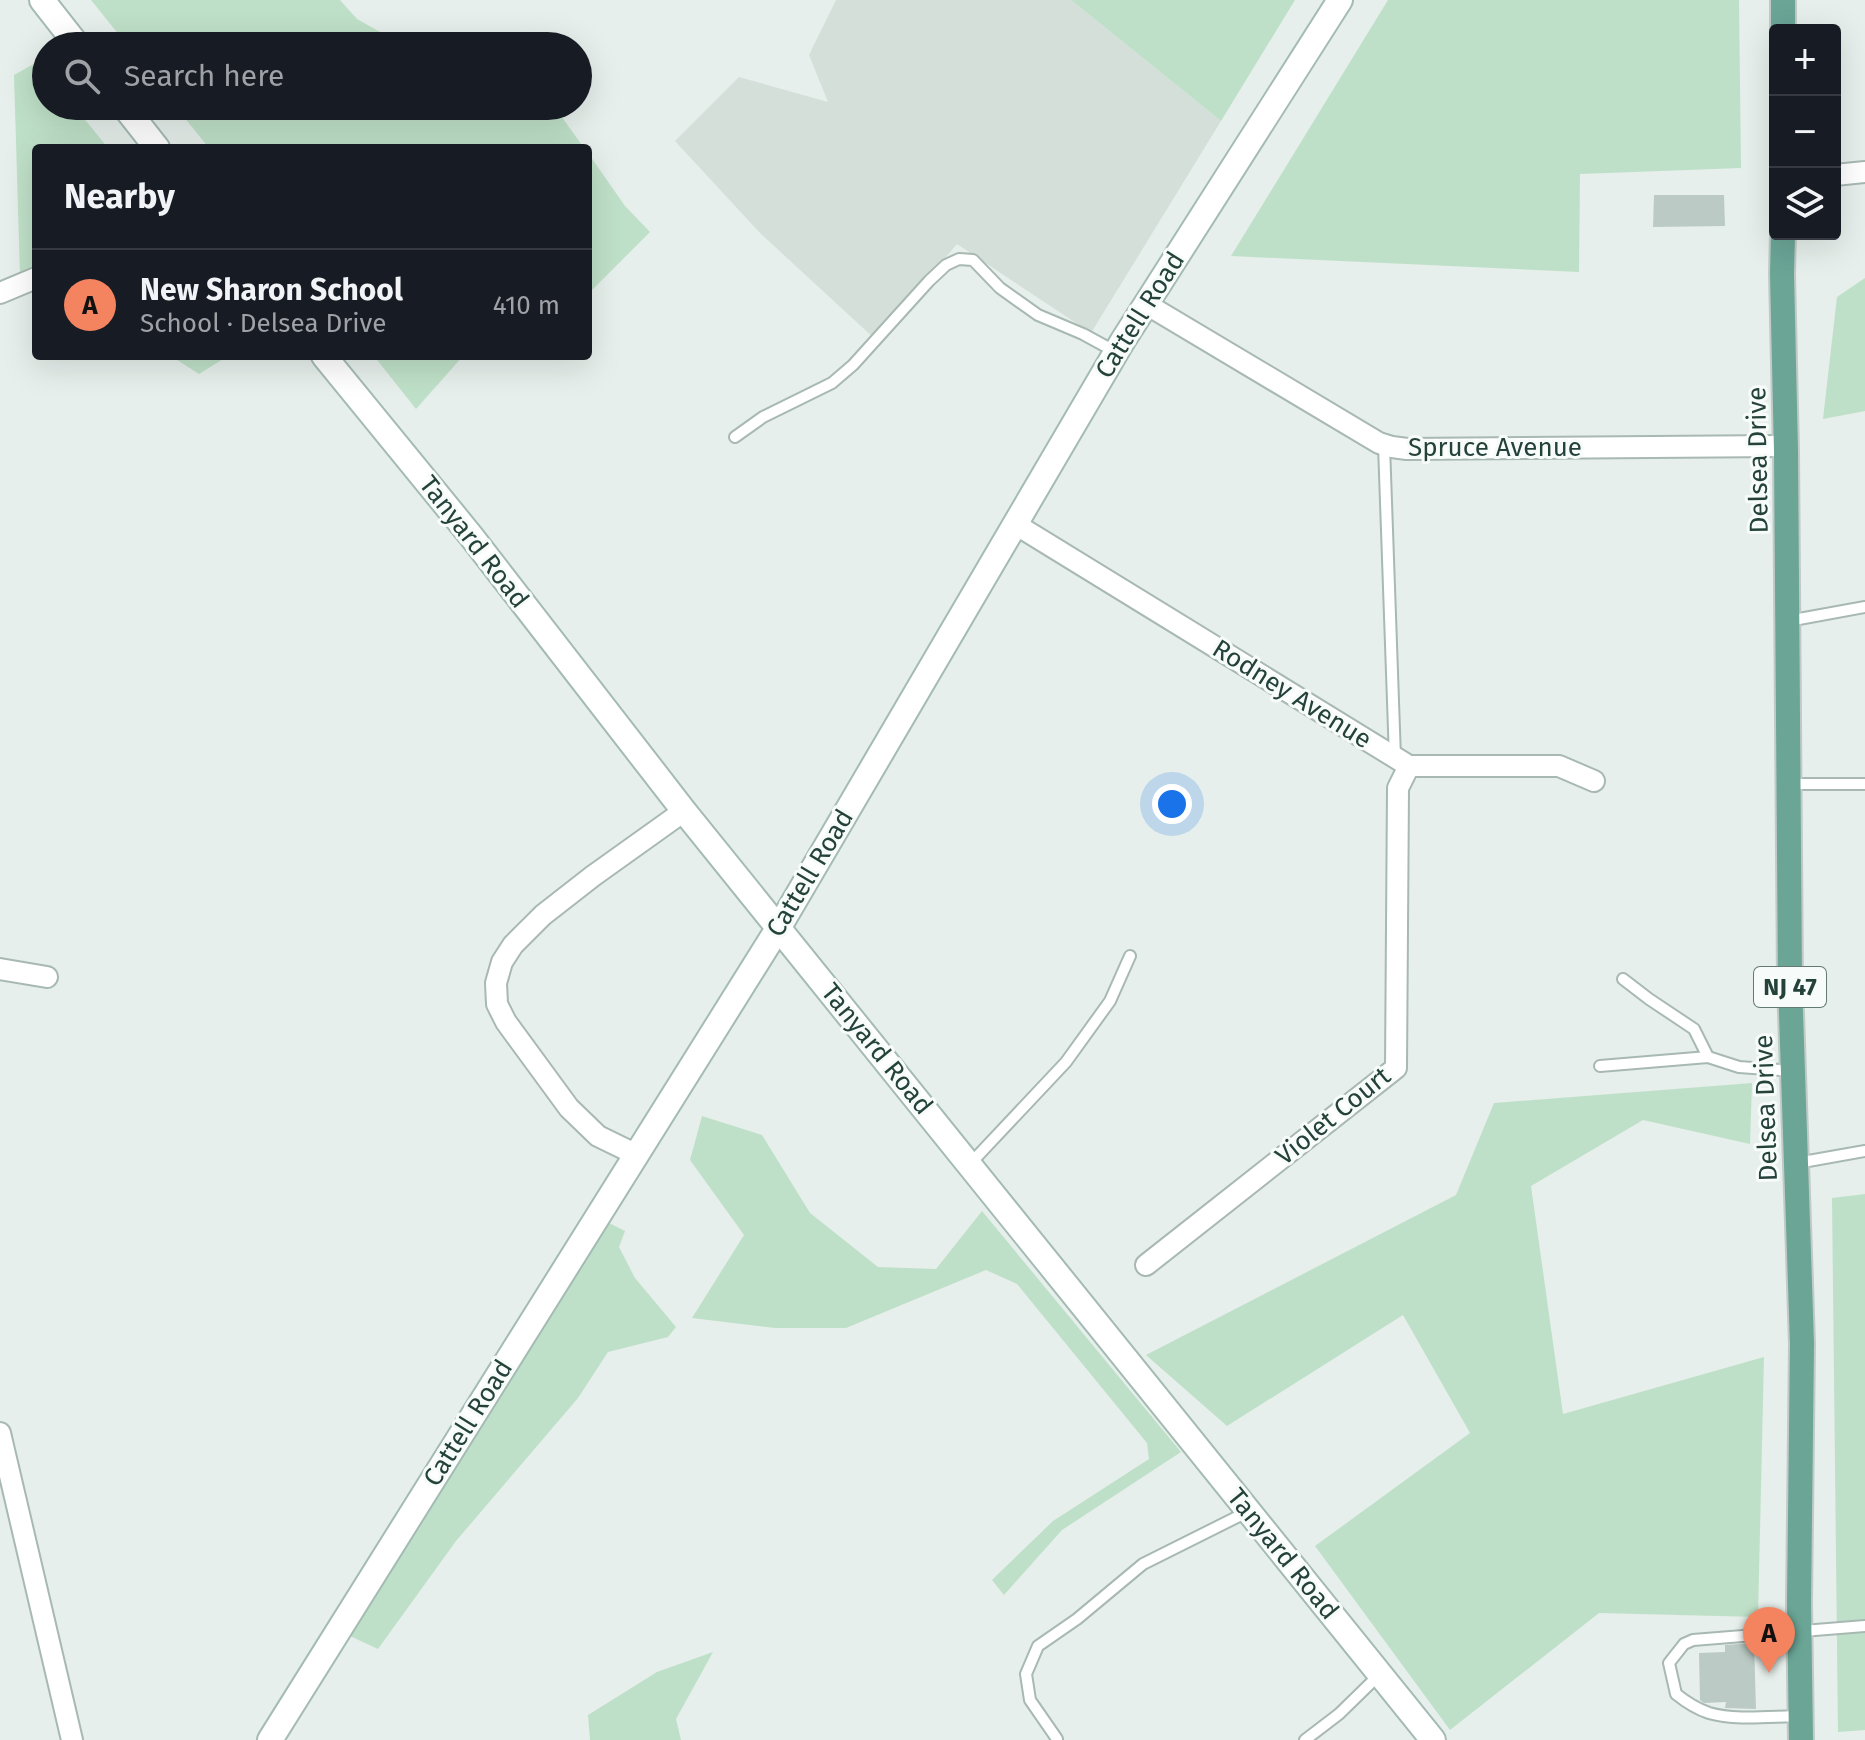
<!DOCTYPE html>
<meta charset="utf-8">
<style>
:root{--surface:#171b24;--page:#242831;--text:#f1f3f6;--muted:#9ea1a6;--line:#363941;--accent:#f4845f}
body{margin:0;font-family:"Fira Sans",sans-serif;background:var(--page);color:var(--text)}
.controls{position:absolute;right:24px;top:24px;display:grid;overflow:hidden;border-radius:8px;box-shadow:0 8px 32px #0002}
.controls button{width:72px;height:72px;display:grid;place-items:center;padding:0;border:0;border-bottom:2px solid var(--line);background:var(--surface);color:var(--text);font:40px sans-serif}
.you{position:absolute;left:1172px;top:804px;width:28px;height:28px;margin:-20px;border:6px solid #fff;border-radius:50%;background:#1a73e8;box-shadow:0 0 0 12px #1a73e833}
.badge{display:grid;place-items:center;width:52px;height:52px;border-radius:50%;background:var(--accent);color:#111;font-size:26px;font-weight:700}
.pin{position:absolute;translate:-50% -66px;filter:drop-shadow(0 2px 4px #0008)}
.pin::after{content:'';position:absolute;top:42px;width:28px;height:24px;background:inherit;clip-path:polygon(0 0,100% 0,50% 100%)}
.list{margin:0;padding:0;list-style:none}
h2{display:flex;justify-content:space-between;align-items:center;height:104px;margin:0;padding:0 32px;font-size:34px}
h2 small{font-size:26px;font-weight:400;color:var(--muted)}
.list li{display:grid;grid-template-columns:52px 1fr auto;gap:24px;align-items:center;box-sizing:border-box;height:112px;padding:0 32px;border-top:2px solid var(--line)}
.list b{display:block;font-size:30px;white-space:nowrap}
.list p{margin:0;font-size:26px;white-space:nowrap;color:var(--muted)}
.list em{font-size:26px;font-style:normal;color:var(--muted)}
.icon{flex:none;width:44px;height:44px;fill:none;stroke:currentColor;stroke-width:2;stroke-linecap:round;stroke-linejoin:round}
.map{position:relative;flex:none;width:1865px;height:1740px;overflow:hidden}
.search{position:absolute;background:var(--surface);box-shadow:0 8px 32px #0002;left:32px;top:32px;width:560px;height:88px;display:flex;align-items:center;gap:20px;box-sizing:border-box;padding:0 28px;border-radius:44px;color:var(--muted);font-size:30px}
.panel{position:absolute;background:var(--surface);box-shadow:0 8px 32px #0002;left:32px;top:144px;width:560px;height:216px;border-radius:8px}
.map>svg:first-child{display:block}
.built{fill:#d4dfda}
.green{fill:#bfe0c8}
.building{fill:#bbcac4}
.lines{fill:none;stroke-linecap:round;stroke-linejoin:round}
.lane-casing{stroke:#a8b8b2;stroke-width:14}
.street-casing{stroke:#a8b8b2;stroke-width:24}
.secondary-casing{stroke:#a4bbb3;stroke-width:28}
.primary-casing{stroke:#c2cac8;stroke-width:28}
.lane{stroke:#fff;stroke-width:10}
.street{stroke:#fff;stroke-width:20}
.secondary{stroke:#fff;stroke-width:24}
.primary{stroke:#6aa596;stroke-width:24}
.labels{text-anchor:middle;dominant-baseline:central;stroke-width:6;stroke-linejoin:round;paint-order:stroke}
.shield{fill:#f7fbf9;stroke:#637a73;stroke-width:2}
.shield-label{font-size:24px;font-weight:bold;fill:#24423a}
.street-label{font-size:26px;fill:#24423a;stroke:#f7fbf9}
</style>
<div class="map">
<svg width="1865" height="1740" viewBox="0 0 1865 1740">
<rect width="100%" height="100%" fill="#e6efeb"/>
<polygon class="built" points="836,0 1071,0 1221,121 1091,333 957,244 876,340 760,233 675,141 739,77 828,102 809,55"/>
<g class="green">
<polygon points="91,0 340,0 357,19 405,46 128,46"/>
<polygon points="1071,0 1295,0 1221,121"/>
<polygon points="1388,0 1739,0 1741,168 1580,174 1579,272 1231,256"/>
<polygon points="39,61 46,70 46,106 74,106 108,148 36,148 36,284 20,275 14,75"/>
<polygon points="175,106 554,106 584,148 209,148"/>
<polygon points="588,153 625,206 650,232 588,294"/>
<polygon points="1865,278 1865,411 1823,419 1837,297"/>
<polygon points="171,356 228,356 199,374"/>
<polygon points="374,356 463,356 416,409"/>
<polygon points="1752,1083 1750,1144 1643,1120 1531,1186 1563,1414 1764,1357 1758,1617 1599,1613 1450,1730 1315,1546 1470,1433 1403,1315 1227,1426 1146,1355 1456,1195 1494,1103"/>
<polygon points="702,1116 762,1135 810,1213 878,1267 936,1269 982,1211 1181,1452 1062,1530 1004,1595 992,1580 1053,1521 1149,1459 1147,1443 1017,1284 986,1270 846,1328 775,1328 692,1318 744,1235 690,1160"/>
<polygon points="1865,1194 1865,1730 1838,1732 1832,1198"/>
<polygon points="609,1223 625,1231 619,1247 635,1278 676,1327 668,1337 608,1352 578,1398 456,1541 378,1649 350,1636"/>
<polygon points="713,1652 676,1719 681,1740 590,1740 588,1715 657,1672"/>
</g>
<g class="building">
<polygon points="1654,195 1724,195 1725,226 1653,227"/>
<polygon points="1754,1643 1756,1709 1725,1708 1726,1702 1704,1703 1700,1700 1699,1653 1725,1652 1725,1645"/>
</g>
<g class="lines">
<g class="lane-casing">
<g id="lane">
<polyline points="735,437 763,417 832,383 853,365 929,281 946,265 959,259 973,260 1000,288 1038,315 1083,334 1116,352"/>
<polyline points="1384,445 1395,758"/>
<polyline points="1788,621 1865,607"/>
<polyline points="1789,784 1865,784"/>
<polyline points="1623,979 1649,999 1694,1029 1708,1057 1739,1067 1793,1071"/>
<polyline points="1600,1066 1708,1057"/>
<polyline points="1797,1163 1865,1151"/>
<polyline points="970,1164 1066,1062 1110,1001 1130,956"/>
<path d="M 1801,1716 C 1773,1716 1736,1721 1709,1713 C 1697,1709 1686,1702 1676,1694 L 1669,1663 L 1684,1644 L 1693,1640 L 1865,1626"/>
<polyline points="1057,1739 1030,1700 1026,1674 1038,1646 1077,1619 1143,1564 1247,1512"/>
<polyline points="1305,1740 1339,1714 1380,1674"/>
</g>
</g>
<g class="street-casing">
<g id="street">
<polyline points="1835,175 1865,172"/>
<polyline points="0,293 36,278"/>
<polyline points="1146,304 1379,443 1392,447 1407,449 1786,446"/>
<polyline points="1015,524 1409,766 1559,766 1594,781"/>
<polyline points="0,969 47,977"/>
<polyline points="637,1155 598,1136 569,1108 506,1022 497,1004 496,983 502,962 513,945 543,915 593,876 684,811"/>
<polyline points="1146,1265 1396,1068 1398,788 1409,766"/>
<polyline points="0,1433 72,1740"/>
</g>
</g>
<g class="secondary-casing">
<g id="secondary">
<polyline points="42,0 78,46"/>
<polyline points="124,106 157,148"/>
<polyline points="324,356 471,536 684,811 1433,1740"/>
<polyline points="270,1740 779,927 1122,342 1340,0"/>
</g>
</g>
<g class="primary-casing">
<g id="primary">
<polyline points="1783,0 1783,30"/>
<polyline points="1783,234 1782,274 1786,452 1790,983 1802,1344 1799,1603 1801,1740"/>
</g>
</g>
<use href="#lane" class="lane"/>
<use href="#street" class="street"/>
<use href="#secondary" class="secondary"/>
<use href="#primary" class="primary"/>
</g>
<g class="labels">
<rect class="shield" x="1754" y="967" width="72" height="40" rx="6"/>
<g class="shield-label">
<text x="1790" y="987">NJ 47</text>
</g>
<g class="street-label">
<text transform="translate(1140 315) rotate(-58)">Cattell Road</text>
<text x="1495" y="447">Spruce Avenue</text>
<text transform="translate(1758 460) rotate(-91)">Delsea Drive</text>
<text transform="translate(474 542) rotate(52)">Tanyard Road</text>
<text transform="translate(1292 694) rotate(32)">Rodney Avenue</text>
<text transform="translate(810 873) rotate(-59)">Cattell Road</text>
<text transform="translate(877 1049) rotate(51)">Tanyard Road</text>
<text transform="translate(1766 1108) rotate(-92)">Delsea Drive</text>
<text transform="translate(1333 1116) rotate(-39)">Violet Court</text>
<text transform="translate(468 1423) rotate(-58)">Cattell Road</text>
<text transform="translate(1283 1554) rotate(51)">Tanyard Road</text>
</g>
</g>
</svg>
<div class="controls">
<button>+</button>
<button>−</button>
<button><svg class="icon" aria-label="layers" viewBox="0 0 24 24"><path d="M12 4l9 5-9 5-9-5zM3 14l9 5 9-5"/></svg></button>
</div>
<div class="you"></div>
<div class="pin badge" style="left:1769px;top:1673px">A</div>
<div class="search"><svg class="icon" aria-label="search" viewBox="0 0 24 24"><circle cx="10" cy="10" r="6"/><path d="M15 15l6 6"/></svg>Search here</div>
<section class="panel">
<h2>Nearby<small></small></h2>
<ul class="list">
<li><span class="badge">A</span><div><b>New Sharon School</b><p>School · Delsea Drive</p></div><em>410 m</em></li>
</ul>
</section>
</div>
